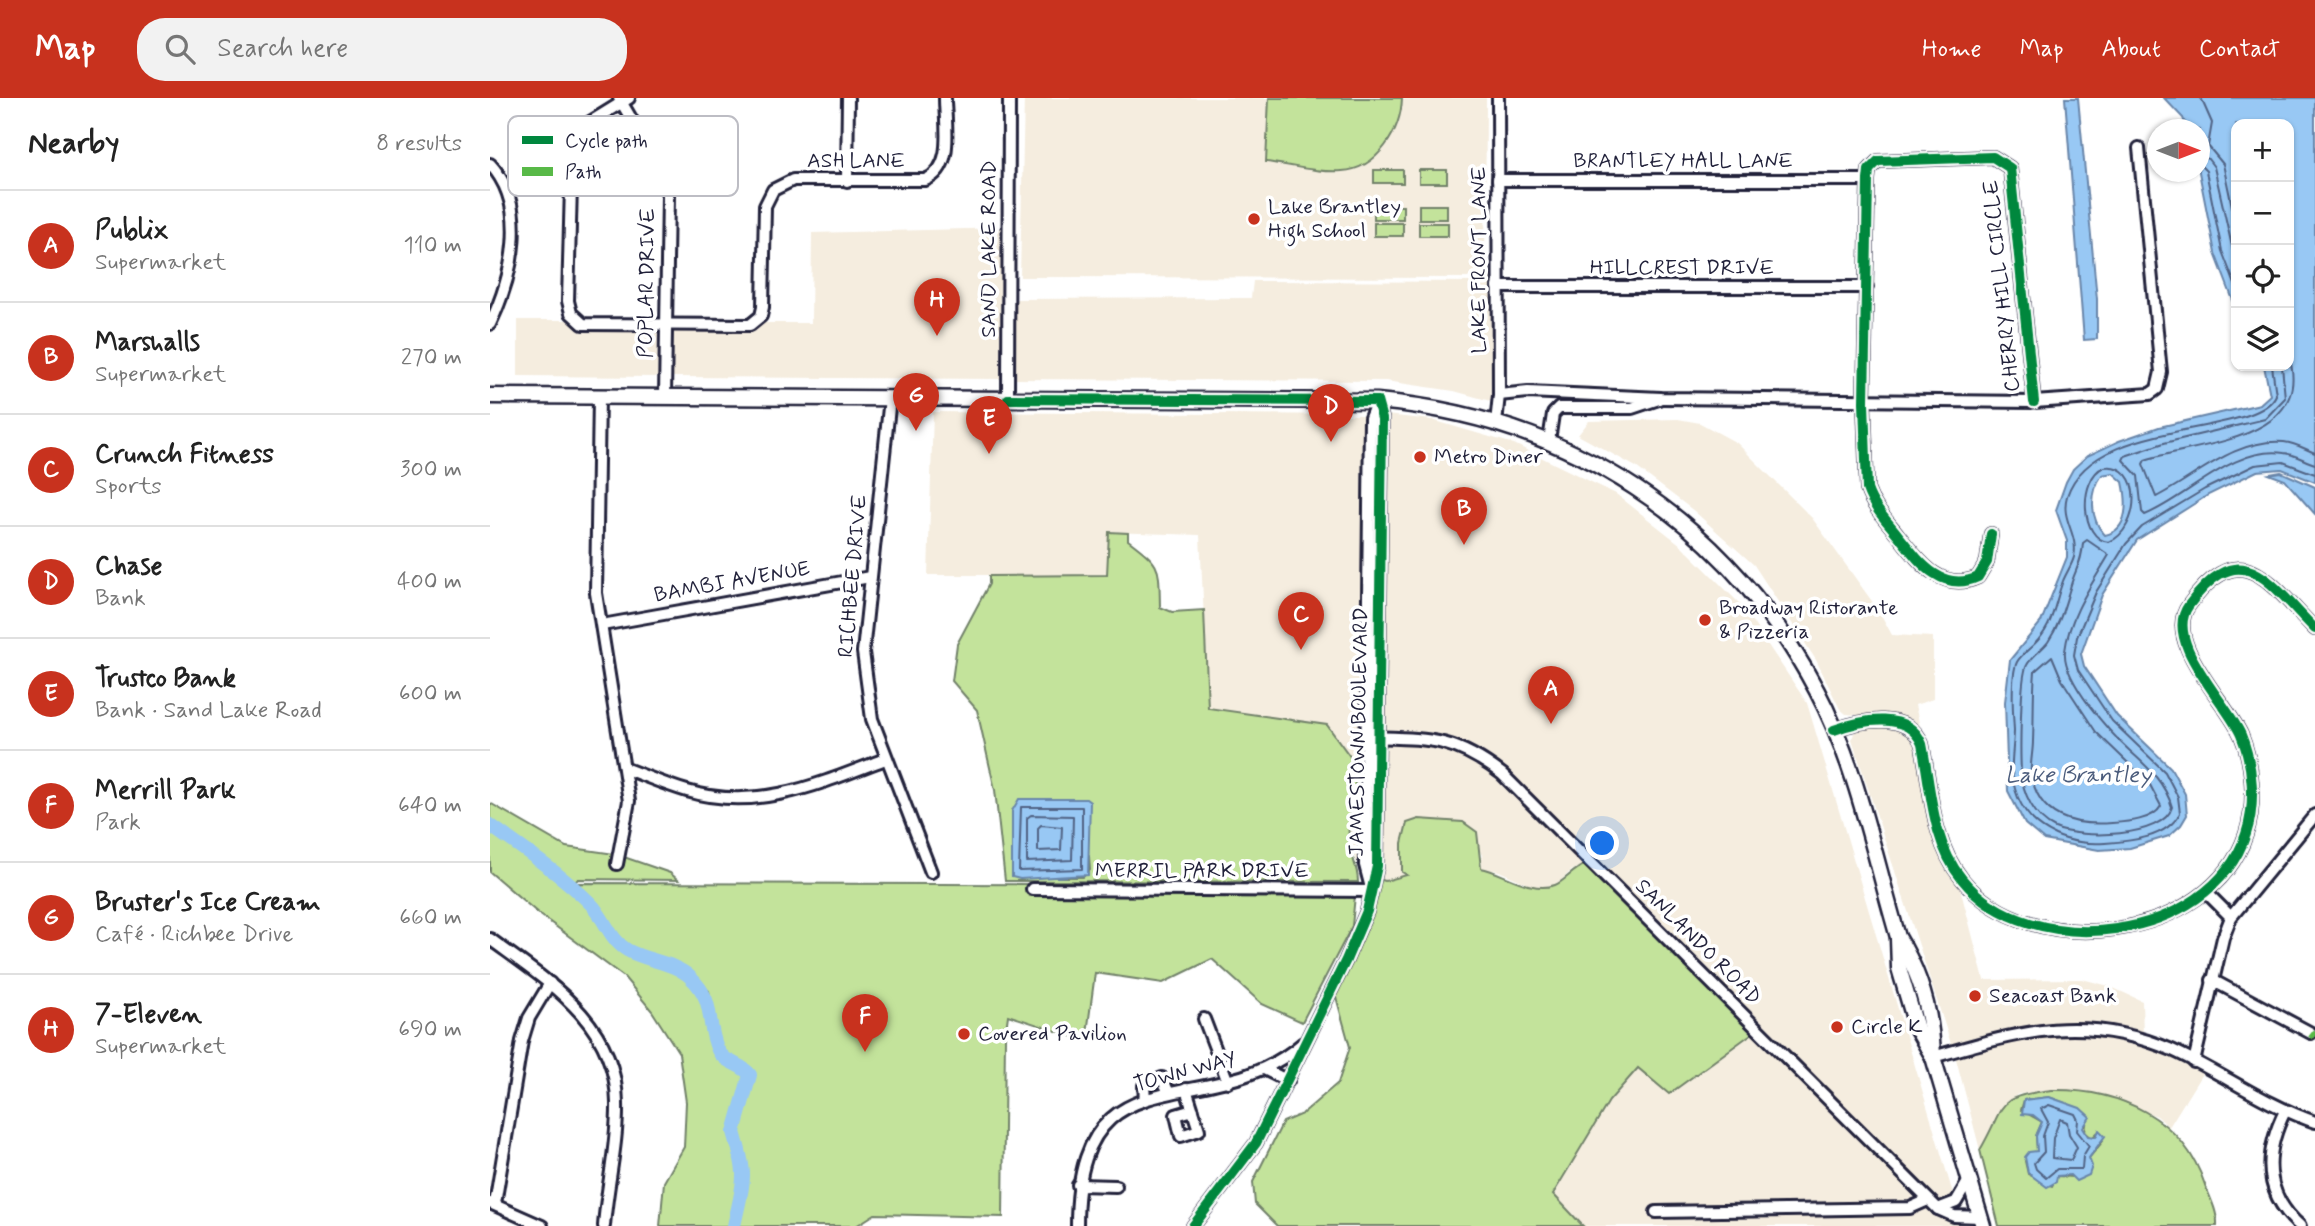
<!DOCTYPE html>
<meta charset="utf-8">
<style>
:root{--surface:#fff;--page:#f2f2f2;--text:#222;--muted:#767676;--line:#e0e0e0;--accent:#c8321e}
body{margin:0;font-family:Mynerve,sans-serif;background:var(--page);color:var(--text)}
.controls{position:absolute;right:21px;top:21px;display:grid;overflow:hidden;border-radius:14px;box-shadow:0 2px 5px #0004}
.controls button{width:63px;height:63px;display:grid;place-items:center;padding:0;border:0;border-bottom:2px solid var(--line);background:var(--surface);color:var(--text);font:35px sans-serif}
.compass{position:absolute;left:1657px;top:21px;width:63px;height:63px;border-radius:50%;background:var(--surface);box-shadow:0 2px 5px #0004;rotate:90deg}
.you{position:absolute;left:1113px;top:746px;width:24px;height:24px;margin:-18px;border:5px solid #fff;border-radius:50%;background:#1a73e8;box-shadow:0 0 0 10px #1a73e833}
.badge{display:grid;place-items:center;width:46px;height:46px;border-radius:50%;background:var(--accent);color:#fff;font-size:23px;font-weight:700}
.pin{position:absolute;translate:-50% -58px;filter:drop-shadow(0 2px 4px #0008)}
.pin::after{content:'';position:absolute;top:37px;width:24px;height:21px;background:inherit;clip-path:polygon(0 0,100% 0,50% 100%)}
.list{margin:0;padding:0;list-style:none}
h2{display:flex;justify-content:space-between;align-items:center;height:91px;margin:0;padding:0 28px;font-size:30px}
h2 small{font-size:23px;font-weight:400;color:var(--muted)}
.list li{display:grid;grid-template-columns:46px 1fr auto;gap:21px;align-items:center;box-sizing:border-box;height:112px;padding:0 28px;border-top:2px solid var(--line)}
.list b{display:block;font-size:26px;white-space:nowrap}
.list p{margin:0;font-size:23px;white-space:nowrap;color:var(--muted)}
.list em{font-size:23px;font-style:normal;color:var(--muted)}
.icon{flex:none;width:38px;height:38px;fill:none;stroke:currentColor;stroke-width:2;stroke-linecap:round;stroke-linejoin:round}
.map{position:relative;flex:none;width:1825px;height:1128px;overflow:hidden}
header{display:flex;align-items:center;gap:42px;box-sizing:border-box;height:98px;padding:0 35px;background:var(--accent);color:#fff}
header strong{font-size:33px}
nav{display:flex;gap:38px;margin-inline-start:auto;font-size:24px}
.search{width:490px;height:63px;background:var(--page);display:flex;align-items:center;gap:18px;box-sizing:border-box;padding:0 24px;border-radius:28px;color:var(--muted);font-size:26px}
main{display:flex}
aside{flex:1;background:var(--surface)}
.map>svg:first-child{display:block}
.built{fill:#f5eddf}
.green{fill:#c3e39b;stroke:#72826b;stroke-width:2;fill-rule:evenodd}
.water{fill:#98c8f4;stroke:#6986aa;stroke-width:2;fill-rule:evenodd}
.lines{fill:none;stroke-linecap:round;stroke-linejoin:round}
.shore{stroke:#516485;stroke-width:2}
.river{stroke:#98c8f4;stroke-width:14}
.minor-casing{stroke:#22223b;stroke-width:16}
.major-casing{stroke:#22223b;stroke-width:19}
.minor{stroke:#fff;stroke-width:10}
.major{stroke:#fff;stroke-width:14}
.quiet{stroke:#58b947;stroke-width:9;stroke-dasharray:18 9;stroke-linecap:butt}
.cycleway-casing{stroke:#fff;stroke-width:15}
.cycleway{stroke:#00873e;stroke-width:10}
.poi-dot{fill:#c8321e;stroke:#fff;stroke-width:2.5}
.labels{text-anchor:middle;dominant-baseline:central;stroke-width:7;stroke-linejoin:round;paint-order:stroke}
.street-label{font-size:21px;fill:#22223b;stroke:#fff}
.poi-label{font-size:21px;fill:#22223b;stroke:#fff;text-anchor:start}
.water-label{font-size:23px;font-style:italic;fill:#4b5c7c;stroke:#fff}
.key{fill:#fff;stroke:#bdbdc4;stroke-width:2}
.key-label{font-size:19px;fill:#22223b}
</style>
<header>
<strong>Map</strong>
<div class="search"><svg class="icon" aria-label="search" viewBox="0 0 24 24"><circle cx="10" cy="10" r="6"/><path d="M15 15l6 6"/></svg>Search here</div>
<nav><a>Home</a><a>Map</a><a>About</a><a>Contact</a></nav>
</header>
<main>
<aside>
<h2>Nearby<small>8 results</small></h2>
<ul class="list">
<li><span class="badge">A</span><div><b>Publix</b><p>Supermarket</p></div><em>110 m</em></li>
<li><span class="badge">B</span><div><b>Marshalls</b><p>Supermarket</p></div><em>270 m</em></li>
<li><span class="badge">C</span><div><b>Crunch Fitness</b><p>Sports</p></div><em>300 m</em></li>
<li><span class="badge">D</span><div><b>Chase</b><p>Bank</p></div><em>400 m</em></li>
<li><span class="badge">E</span><div><b>Trustco Bank</b><p>Bank · Sand Lake Road</p></div><em>600 m</em></li>
<li><span class="badge">F</span><div><b>Merrill Park</b><p>Park</p></div><em>640 m</em></li>
<li><span class="badge">G</span><div><b>Bruster's Ice Cream</b><p>Café · Richbee Drive</p></div><em>660 m</em></li>
<li><span class="badge">H</span><div><b>7-Eleven</b><p>Supermarket</p></div><em>690 m</em></li>
</ul>
</aside>
<div class="map">
<svg width="1825" height="1128" viewBox="0 0 1825 1128">
<rect width="100%" height="100%" fill="#fff"/>
<filter id="ink" filterUnits="userSpaceOnUse"><feTurbulence type="fractalNoise" baseFrequency=".0143" numOctaves="2"/><feDisplacementMap in="SourceGraphic" scale="14" xChannelSelector="R" yChannelSelector="G"/><feConvolveMatrix kernelMatrix="1 2 1 2 8 2 1 2 1" color-interpolation-filters="sRGB"/></filter>
<g filter="url(#ink)">
<g class="built">
<polygon points="534,0 996,0 995,180 530,179"/>
<polygon points="514,130 513,281 180,279 180,231 270,225 321,225 322,135"/>
<polygon points="999,177 1003,177 1004,304 964,293 896,283 523,281 523,201 761,200 763,183 995,184"/>
<polygon points="28,222 79,222 92,230 171,231 171,279 28,278"/>
<polygon points="443,314 877,317 868,768 859,744 863,692 869,671 718,610 710,437 619,434 617,477 438,477"/>
<polygon points="896,317 942,322 1024,346 1126,396 1191,447 1251,507 1317,605 1464,1099 1450,1107 1012,670 973,645 949,638 893,636"/>
<polygon points="1188,321 1210,325 1247,345 1322,420 1389,513 1402,537 1443,539 1443,601 1425,607 1431,633 1424,626 1413,621 1356,616 1350,611 1326,562 1264,467 1204,413 1146,369 1088,337 1099,323"/>
<polygon points="1373,628 1401,628 1419,632 1428,647 1445,741 1453,763 1469,786 1494,882 1592,881 1619,888 1652,903 1653,937 1586,926 1563,926 1515,933 1462,949 1362,641 1364,635"/>
<polygon points="893,644 947,646 968,652 1009,679 1096,766 1082,772 1066,787 1045,789 1009,773 991,770 992,757 973,724 917,725 912,745 912,774 918,777 895,783 889,781"/>
<polygon points="1264,934 1431,1100 1419,1106 1162,1110 1162,1118 1420,1114 1437,1107 1445,1116 1471,1123 1473,1128 1093,1128 1063,1096 1119,1003 1148,970 1180,996"/>
<polygon points="1604,935 1654,946 1713,974 1679,1029 1667,1018 1612,998 1581,992 1528,996 1514,1006 1490,1052 1465,957 1540,936"/>
</g>
<g class="green">
<path d="M 779,0 L 912,0 C 911,32 888,71 852,73 C 828,75 800,67 776,64 Z"/>
<rect x="884" y="72" width="29" height="13"/>
<rect x="929" y="72" width="28" height="13"/>
<rect x="929" y="107" width="28" height="14"/>
<rect x="884" y="108" width="29" height="13"/>
<rect x="884" y="125" width="29" height="13"/>
<rect x="929" y="125" width="29" height="13"/>
<path d="M 619,434 L 638,435 L 638,442 C 672,468 669,467 670,509 L 682,514 L 714,512 L 718,610 L 837,627 L 869,671 C 863,693 857,718 859,742 C 860,757 868,768 868,784 L 515,783 L 505,692 L 487,612 L 462,583 L 467,546 L 499,486 L 499,478 L 617,477 ZM 522,713 L 599,758 L 600,772 L 593,779 L 522,779 Z"/>
<polygon points="0,705 76,749 125,756 122,769 131,771 134,759 180,775 188,782 88,781 84,785 134,850 198,878 216,895 227,950 236,963 253,969 258,976 241,1034 252,1073 243,1128 170,1128 174,1084 194,1049 196,1004 189,955 162,913 134,879 49,816 0,774"/>
<path d="M 929,721 L 973,724 L 987,734 L 991,770 C 1013,774 1041,796 1065,787 C 1074,784 1083,771 1096,766 L 1264,934 L 1179,996 L 1148,970 L 1119,1003 L 1063,1096 L 1093,1128 L 787,1128 L 765,1106 L 763,1084 L 793,1024 L 812,1016 L 848,985 L 860,949 L 845,895 L 887,796 L 889,781 L 895,783 L 917,777 L 912,774 L 912,745 L 917,725 Z"/>
<polygon points="88,785 866,787 862,828 812,924 772,906 722,861 673,885 605,875 596,943 518,917 515,939 513,1119 385,1116 366,1128 247,1128 256,1073 245,1034 251,1008 261,988 262,975 255,967 238,960 231,949 219,893 201,875 136,848"/>
<path d="M 1562,992 C 1630,991 1693,1020 1715,1087 C 1720,1099 1728,1115 1727,1128 L 1509,1128 L 1490,1052 C 1517,1006 1503,999 1562,992 ZM 1559,999 L 1586,1009 L 1597,1019 L 1595,1034 L 1602,1040 L 1607,1035 L 1613,1043 L 1599,1060 L 1600,1065 L 1582,1079 L 1567,1078 L 1562,1088 L 1538,1076 L 1535,1063 L 1547,1053 L 1546,1038 L 1552,1024 L 1531,1012 L 1534,1002 Z"/>
</g>
<g class="water">
<polygon points="1575,0 1588,0 1607,201 1607,241 1594,242"/>
<path d="M 1674,0 L 1825,0 L 1825,384 L 1792,371 L 1767,373 L 1718,397 L 1647,442 L 1612,497 L 1591,556 L 1594,568 L 1627,618 L 1681,670 L 1695,696 L 1697,717 L 1691,727 L 1679,738 L 1640,750 L 1609,752 L 1554,742 L 1535,726 L 1518,693 L 1515,604 L 1520,562 L 1551,524 L 1577,459 L 1577,443 L 1566,412 L 1576,384 L 1583,371 L 1597,358 L 1629,343 L 1669,329 L 1770,306 L 1780,297 L 1774,268 L 1799,268 L 1799,26 L 1746,26 L 1746,210 L 1725,155 L 1709,74 L 1710,32 L 1697,31 L 1693,20 ZM 1623,375 L 1633,384 C 1637,402 1640,432 1615,437 C 1599,421 1600,394 1612,377 Z"/>
<polygon points="1791,374 1825,389 1825,416 1795,382 1779,376"/>
<polygon points="529,701 596,701 600,704 598,777 530,781 522,779 522,713"/>
<polygon points="1559,999 1590,1010 1600,1019 1593,1030 1598,1038 1606,1039 1609,1032 1615,1038 1599,1060 1602,1068 1599,1077 1586,1083 1580,1077 1567,1078 1566,1084 1557,1089 1538,1075 1535,1059 1539,1054 1547,1053 1546,1038 1552,1024 1543,1017 1532,1016 1534,1002"/>
</g>
<g class="lines">
<g class="shore">
<polyline points="1711,0 1722,25 1718,48 1733,66 1746,127"/>
<polyline points="1710,58 1718,61 1724,69 1746,166"/>
<polyline points="1710,67 1716,73 1732,153 1746,189"/>
<path d="M 1799,258 C 1825,344 1705,345 1655,362 L 1653,366 L 1666,399 C 1706,379 1745,340 1794,344 C 1805,345 1815,351 1825,355"/>
<path d="M 1782,268 L 1786,297 C 1766,341 1603,318 1577,398 C 1570,422 1589,436 1584,459 C 1582,467 1576,475 1573,483 C 1565,503 1564,524 1549,541 C 1543,549 1532,555 1527,564 C 1520,578 1523,616 1524,632 C 1524,646 1521,661 1522,675 C 1527,725 1568,748 1615,745 C 1642,743 1677,740 1690,715 L 1688,699 L 1675,674 L 1622,623 L 1588,572 L 1584,557 L 1587,539 L 1606,494 L 1636,446 L 1652,429 L 1715,391 L 1765,367 L 1793,364 L 1825,376"/>
<path d="M 1792,268 L 1795,300 L 1775,321 L 1674,345 L 1635,358 L 1633,362 L 1648,378 L 1652,414 L 1655,417 C 1699,399 1742,348 1794,355 C 1804,356 1815,363 1825,366"/>
<path d="M 1614,369 C 1654,364 1651,431 1619,444 C 1590,442 1588,380 1614,369 Z"/>
<path d="M 1597,442 L 1619,457 C 1602,486 1579,518 1575,553 C 1572,582 1621,636 1641,654 C 1659,670 1675,685 1682,709 C 1674,740 1590,741 1565,730 C 1544,720 1532,694 1531,673 C 1530,656 1530,578 1537,567 C 1542,558 1552,552 1558,544 C 1570,526 1574,509 1580,490 C 1585,471 1592,465 1593,445 Z"/>
<path d="M 1562,558 L 1572,582 L 1606,634 L 1659,685 L 1671,708 C 1664,722 1637,724 1622,725 C 1583,728 1548,720 1541,675 C 1540,665 1543,654 1543,643 C 1544,619 1543,597 1545,573 Z"/>
<polygon points="531,709 592,709 592,771 529,773"/>
<polygon points="541,717 583,718 582,762 537,764 537,720"/>
<polygon points="551,727 572,729 571,752 548,753 548,730"/>
<polygon points="1559,1007 1585,1016 1588,1022 1587,1033 1599,1048 1593,1058 1592,1071 1567,1071 1556,1080 1546,1071 1544,1065 1554,1054 1553,1038 1558,1024 1551,1011"/>
<polygon points="1570,1021 1577,1024 1579,1036 1587,1049 1581,1062 1562,1060 1563,1040"/>
</g>
<path class="river" d="M 0,727 C 34,752 71,776 101,806 C 114,819 120,842 137,852 C 156,863 184,864 200,879 C 227,904 215,924 228,952 C 235,966 252,965 260,977 L 244,1034 C 258,1081 254,1081 244,1128"/>
<g class="minor-casing">
<g id="minor">
<polyline points="129,0 167,65 178,97 175,299"/>
<path d="M 139,0 L 92,29 L 82,49 L 78,203 L 81,215 L 93,226 L 260,227 L 271,218 L 273,209 L 275,108 L 283,92 L 303,82 L 435,82 C 465,70 455,28 455,0"/>
<path d="M 0,66 C 40,109 22,180 0,226"/>
<polyline points="1008,82 1378,82"/>
<polyline points="357,83 358,0"/>
<polyline points="1008,189 1377,189"/>
<polyline points="1009,297 1038,294 1171,300 1544,304 1660,296 1667,291 1671,274 1649,50"/>
<polyline points="109,298 106,495 139,703 127,766"/>
<polyline points="400,300 373,554 382,621 441,774"/>
<polyline points="518,301 519,0"/>
<polyline points="1006,325 1009,297 1008,0"/>
<polyline points="1059,343 1063,316 1069,310 1142,310 1169,301"/>
<path d="M 1501,436 L 1497,464 L 1488,479 C 1451,496 1428,462 1408,437 C 1396,422 1383,409 1377,391 L 1374,304 L 1378,82 L 1379,72 L 1388,63 L 1503,59 L 1520,70 L 1544,304"/>
<polyline points="112,527 380,479"/>
<path d="M 1344,632 C 1371,622 1419,612 1432,646 C 1441,691 1442,745 1472,781 C 1540,866 1721,844 1756,736 C 1766,706 1763,666 1751,637 C 1736,603 1672,543 1699,507 C 1752,434 1780,486 1825,531"/>
<path d="M 877,639 C 937,641 963,638 1012,676 L 1448,1111 L 1464,1118 L 1490,1119"/>
<path d="M 136,671 C 156,678 176,687 197,693 C 267,714 330,686 395,661"/>
<polyline points="881,790 875,767 880,320 887,303"/>
<polyline points="542,791 881,793"/>
<polyline points="1716,794 1741,819"/>
<path d="M 0,841 C 57,883 126,924 127,1005 C 128,1045 117,1088 114,1128"/>
<polyline points="1722,882 1821,935"/>
<polyline points="714,921 738,984"/>
<path d="M 1443,959 C 1529,934 1594,914 1682,952 C 1731,974 1773,1006 1825,1024"/>
<polyline points="1704,964 1733,840 1741,819 1825,717"/>
<polyline points="774,971 798,983"/>
<polyline points="696,991 709,1032 691,1038 686,1017 703,1012"/>
<polyline points="655,1001 654,988 672,980 679,995"/>
<path d="M 1795,1013 C 1774,1055 1773,1095 1810,1128"/>
<polyline points="588,1087 626,1088"/>
<polyline points="0,1105 52,1128"/>
<polyline points="5,1106 32,943 39,920 60,885"/>
<polyline points="1448,1111 1466,1104 1479,1082"/>
<polyline points="1166,1114 1420,1110 1438,1102"/>
<path d="M 587,1128 C 587,945 718,1028 813,945"/>
<polyline points="703,1128 766,1045 856,862 877,813 887,768 892,321 887,303"/>
</g>
</g>
<g class="major-casing">
<g id="major">
<path d="M 0,298 L 887,303 C 1080,320 1236,421 1327,593 C 1367,668 1384,758 1408,839 C 1430,875 1442,916 1443,959"/>
<polyline points="1408,841 1409,870 1427,931 1443,959 1493,1128"/>
</g>
</g>
<use href="#minor" class="minor"/>
<use href="#major" class="major"/>
<polyline class="quiet" points="1821,935 1825,938"/>
<g class="cycleway-casing">
<g id="cycleway">
<polyline points="518,301 887,303 892,321 887,768 877,813 856,862 766,1045 703,1128"/>
<path d="M 1501,436 L 1497,464 L 1488,479 C 1451,496 1428,462 1408,437 C 1396,422 1383,409 1377,391 L 1374,304 L 1378,82 L 1379,72 L 1388,63 L 1503,59 L 1520,70 L 1544,304"/>
<path d="M 1344,632 C 1371,622 1419,612 1432,646 C 1441,691 1442,745 1472,781 C 1540,866 1721,844 1756,736 C 1766,706 1763,666 1751,637 C 1736,603 1672,543 1699,507 C 1752,434 1780,486 1825,531"/>
</g>
</g>
<use href="#cycleway" class="cycleway"/>
</g>
</g>
<g class="poi-dot">
<circle cx="764" cy="121" r="7"/>
<circle cx="930" cy="359" r="7"/>
<circle cx="1215" cy="522" r="7"/>
<circle cx="1485" cy="898" r="7"/>
<circle cx="1347" cy="929" r="7"/>
<circle cx="474" cy="936" r="7"/>
</g>
<g class="labels">
<g class="street-label">
<text x="366" y="63">ASH LANE</text>
<text x="1193" y="63">BRANTLEY HALL LANE</text>
<text transform="translate(499 151) rotate(-90)">SAND LAKE ROAD</text>
<text transform="translate(989 162) rotate(-90)">LAKE FRONT LANE</text>
<text x="1192" y="170">HILLCREST DRIVE</text>
<text transform="translate(157 185) rotate(-89)">POPLAR DRIVE</text>
<text transform="translate(1512 188) rotate(-96)">CHERRY HILL CIRCLE</text>
<text transform="translate(363 478) rotate(-85)">RICHBEE DRIVE</text>
<text transform="translate(242 484) rotate(-10)">BAMBI AVENUE</text>
<text transform="translate(869 634) rotate(-89)">JAMESTOWN BOULEVARD</text>
<text x="712" y="773">MERRIL PARK DRIVE</text>
<text transform="translate(1208 844) rotate(45)">SANLANDO ROAD</text>
<text transform="translate(695 974) rotate(-15)">TOWN WAY</text>
</g>
<g class="poi-label">
<text x="778" y="109">Lake Brantley<tspan x="778" dy="24">High School</tspan></text>
<text x="944" y="359">Metro Diner</text>
<text x="1229" y="510">Broadway Ristorante<tspan x="1229" dy="24">&amp; Pizzeria</tspan></text>
<text x="1499" y="898">Seacoast Bank</text>
<text x="1361" y="929">Circle K</text>
<text x="488" y="936">Covered Pavilion</text>
</g>
<g class="water-label">
<text x="1588" y="678">Lake Brantley</text>
</g>
</g>
<rect x="18" y="18" width="230" height="80" rx="10" class="key"/>
<rect x="32" y="38" width="31" height="8" fill="#00873e"/>
<rect x="32" y="69" width="31" height="9" fill="#58b947"/>
<g class="key-label">
<text x="75" y="49">Cycle path</text>
<text x="75" y="80">Path</text>
</g>
</svg>
<div class="controls">
<button>+</button>
<button>−</button>
<button><svg class="icon" aria-label="locate" viewBox="0 0 24 24"><circle cx="12" cy="12" r="6"/><path d="M12 2v4M12 18v4M2 12h4M18 12h4"/></svg></button>
<button><svg class="icon" aria-label="layers" viewBox="0 0 24 24"><path d="M12 4l9 5-9 5-9-5zM3 14l9 5 9-5"/></svg></button>
</div>
<svg class="compass" viewBox="-18 -18 36 36"><path d="M0-13l5 13h-10z" fill="#e53935"/><path d="M0 13l5-13h-10z" fill="#767676"/></svg>
<div class="you"></div>
<div class="pin badge" style="left:1061px;top:626px">A</div>
<div class="pin badge" style="left:974px;top:447px">B</div>
<div class="pin badge" style="left:811px;top:552px">C</div>
<div class="pin badge" style="left:841px;top:344px">D</div>
<div class="pin badge" style="left:499px;top:356px">E</div>
<div class="pin badge" style="left:375px;top:954px">F</div>
<div class="pin badge" style="left:426px;top:333px">G</div>
<div class="pin badge" style="left:447px;top:238px">H</div>
</div>
</main>
